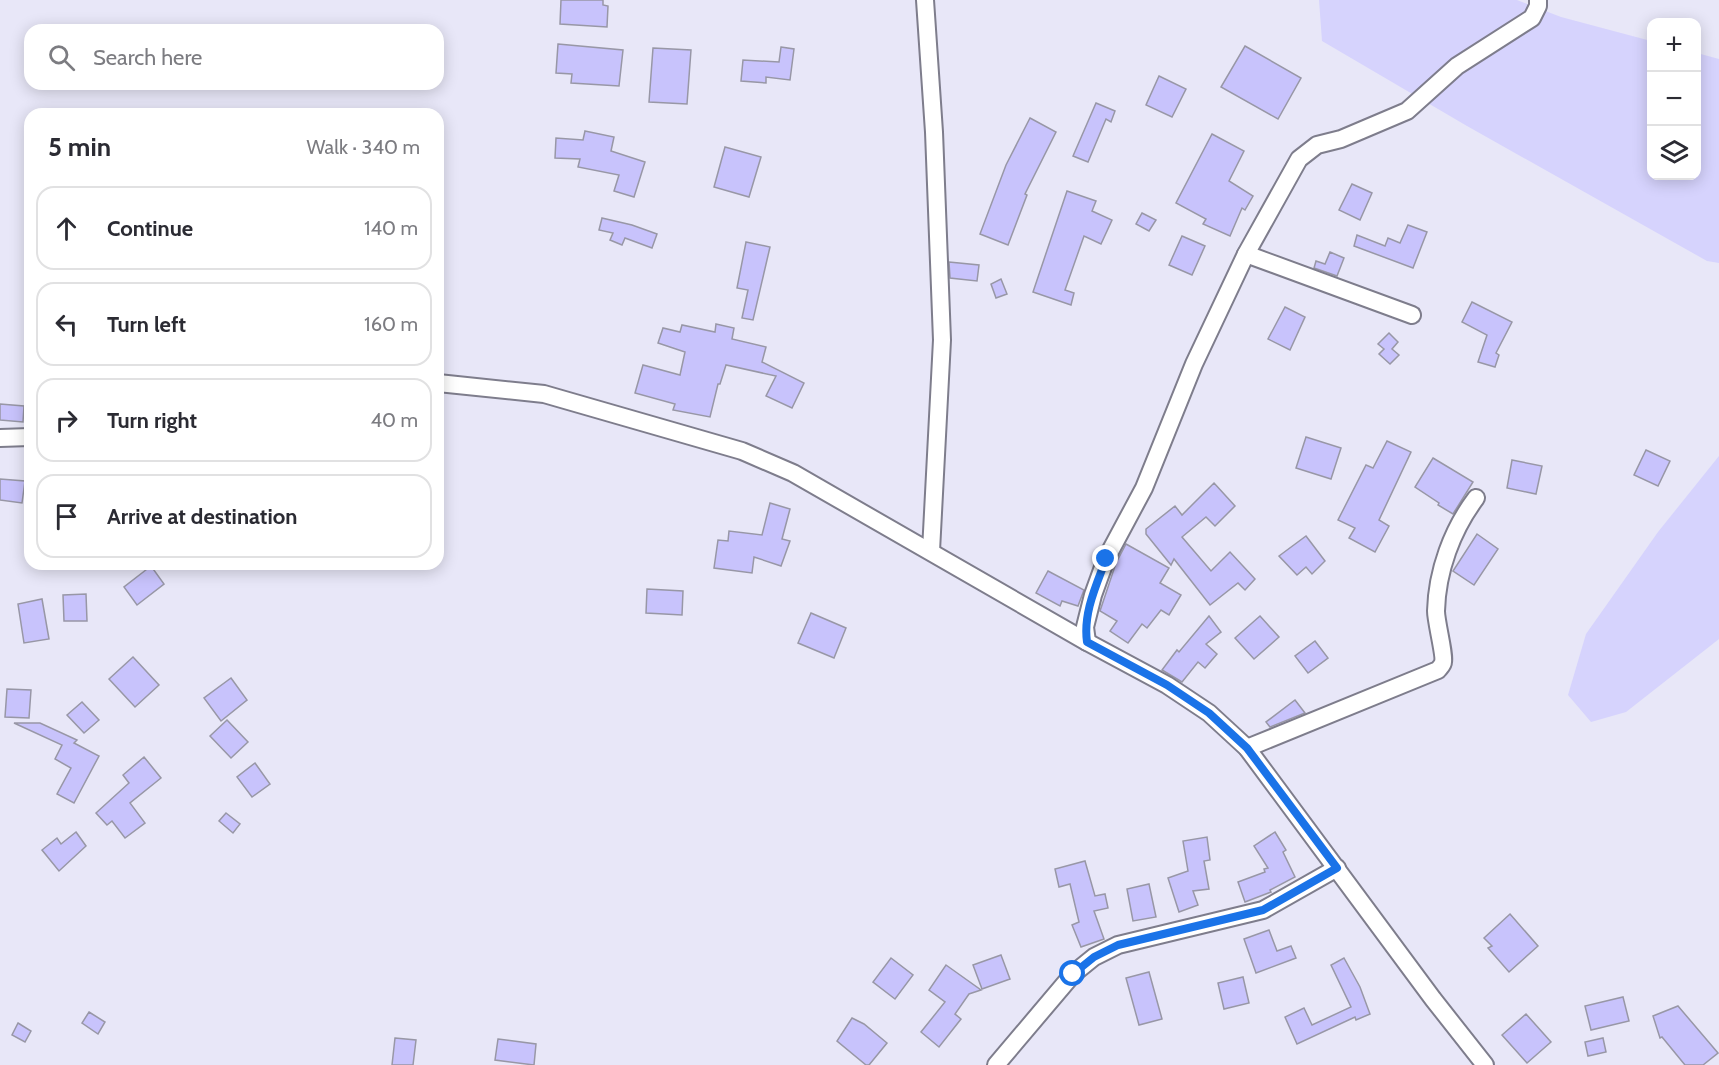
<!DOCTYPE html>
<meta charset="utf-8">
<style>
:root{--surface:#fff;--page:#f7f7f7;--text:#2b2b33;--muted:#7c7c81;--line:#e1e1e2}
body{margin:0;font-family:Cabin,sans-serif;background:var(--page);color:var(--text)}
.controls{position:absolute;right:18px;top:18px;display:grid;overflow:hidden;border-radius:12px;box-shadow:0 3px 15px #0003}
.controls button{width:54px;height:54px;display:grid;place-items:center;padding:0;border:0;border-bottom:2px solid var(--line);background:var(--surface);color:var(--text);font:30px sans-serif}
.stop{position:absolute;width:18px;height:18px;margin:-14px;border:4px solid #1a73e8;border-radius:50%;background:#fff}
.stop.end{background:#1a73e8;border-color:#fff;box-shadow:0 2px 6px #0008}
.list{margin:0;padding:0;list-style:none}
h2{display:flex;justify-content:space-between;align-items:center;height:78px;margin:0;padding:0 24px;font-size:26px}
h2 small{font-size:20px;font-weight:400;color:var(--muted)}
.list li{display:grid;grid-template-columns:39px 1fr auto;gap:18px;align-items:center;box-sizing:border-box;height:84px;margin:0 12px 12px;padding:0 12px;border:2px solid var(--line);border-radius:18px}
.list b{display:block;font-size:22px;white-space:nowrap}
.list em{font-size:20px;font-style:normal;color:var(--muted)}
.icon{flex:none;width:33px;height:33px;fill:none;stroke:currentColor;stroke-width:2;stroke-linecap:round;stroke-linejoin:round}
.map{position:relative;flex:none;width:1719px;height:1065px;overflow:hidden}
.search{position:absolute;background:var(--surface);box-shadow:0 3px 15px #0003;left:24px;top:24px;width:420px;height:66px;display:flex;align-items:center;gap:15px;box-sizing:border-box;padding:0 21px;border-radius:18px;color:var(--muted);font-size:22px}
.panel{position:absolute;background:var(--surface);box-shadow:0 3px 15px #0003;left:24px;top:108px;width:420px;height:462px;border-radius:18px}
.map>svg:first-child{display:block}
.green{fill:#d6d3fd}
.building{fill:#c8c3fc;stroke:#9897a6;stroke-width:1.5}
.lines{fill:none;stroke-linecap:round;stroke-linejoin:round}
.minor-casing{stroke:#7e7d8c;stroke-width:20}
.minor{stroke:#fff;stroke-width:16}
.route{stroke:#1a73e8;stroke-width:8}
</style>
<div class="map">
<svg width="1719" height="1065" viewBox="0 0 1719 1065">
<rect width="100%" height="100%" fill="#e8e7f8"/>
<g class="green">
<polygon points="1319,0 1517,0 1561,17 1651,41 1652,176 1696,176 1697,53 1719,59 1719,263 1707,261 1467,126 1322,41"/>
<polygon points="1719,456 1719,639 1626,712 1591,722 1568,695 1586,634 1658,532"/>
</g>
<g class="building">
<polygon points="561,0 603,0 603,5 608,6 607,27 560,24"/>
<polygon points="558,44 623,50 619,86 571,83 572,74 556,73"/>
<polygon points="1245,46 1301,78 1278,119 1221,87"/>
<polygon points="781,47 794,49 790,80 766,77 766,83 741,81 743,60 779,62"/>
<polygon points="653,48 691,50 687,104 649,102"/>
<polygon points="1159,76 1186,89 1172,117 1146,105"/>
<polygon points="1096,103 1115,111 1111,122 1106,119 1088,162 1073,156"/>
<polygon points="1030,118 1056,132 1025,194 1027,195 1008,245 980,234 1006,165"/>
<polygon points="585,131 614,137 611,151 645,162 634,197 614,191 619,175 578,167 580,159 555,158 556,138 583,140"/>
<polygon points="1212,134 1244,151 1229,181 1253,196 1245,210 1242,208 1230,236 1203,224 1206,219 1176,203"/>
<polygon points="725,147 761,157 749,197 714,187"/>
<polygon points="1352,184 1372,193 1360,220 1339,210"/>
<polygon points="1067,191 1096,201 1092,211 1112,220 1101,244 1084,236 1065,290 1074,293 1071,305 1033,292"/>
<polygon points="1142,213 1156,220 1149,231 1136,224"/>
<polygon points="602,218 632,225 657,234 652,248 625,238 622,245 610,240 613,233 599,230"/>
<polygon points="1408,225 1427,232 1413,268 1354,246 1357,235 1385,246 1388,238 1400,243"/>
<polygon points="1182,236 1205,246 1192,275 1169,265"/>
<polygon points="746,242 770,247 753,320 742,318 748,290 737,288"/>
<polygon points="1330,252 1344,258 1337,276 1314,268 1316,261 1325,264"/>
<polygon points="949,262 979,265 977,281 950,278"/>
<polygon points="1001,279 1007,294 996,298 991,284"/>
<polygon points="1472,302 1512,322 1496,353 1499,355 1495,367 1478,362 1487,335 1462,322"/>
<polygon points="1285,307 1305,317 1290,350 1268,339"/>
<polygon points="716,324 734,328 732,339 766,347 762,362 804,383 792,408 766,396 776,376 726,365 720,384 718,384 710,417 673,410 675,404 635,393 643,365 680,375 685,352 658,343 663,328 680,332 682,325 715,332"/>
<polygon points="1389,333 1398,342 1392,349 1399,355 1390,364 1379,354 1384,349 1378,344"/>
<polygon points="0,404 24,406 23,422 0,420"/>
<polygon points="1306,437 1341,448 1331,479 1296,468"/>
<polygon points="1387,441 1411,452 1379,520 1389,526 1375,552 1349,538 1355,528 1338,520 1366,465 1373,468"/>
<polygon points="1646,450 1670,461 1658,486 1634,475"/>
<polygon points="1433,458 1473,482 1453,514 1438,505 1439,503 1415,487"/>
<polygon points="1512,460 1542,466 1536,494 1507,488"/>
<polygon points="0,479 25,481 22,503 0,500"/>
<polygon points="1214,483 1235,506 1215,526 1206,517 1182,537 1211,571 1230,552 1255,579 1245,590 1238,583 1210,605 1174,559 1171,565 1146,534 1146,529 1175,506 1182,515"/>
<polygon points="770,503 790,509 782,539 790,541 781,566 754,557 752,573 714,568 718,540 728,541 729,531 762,535"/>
<polygon points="1477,534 1498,549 1474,585 1453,571"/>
<polygon points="1306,536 1325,561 1312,574 1306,567 1297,575 1279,556"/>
<polygon points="1126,544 1169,568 1160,583 1181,595 1169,615 1161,610 1147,628 1142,624 1128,643 1110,631 1117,621 1100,611 1116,563"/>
<polygon points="151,566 164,584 137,605 124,587"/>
<polygon points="1048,571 1084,590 1078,606 1062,601 1060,606 1036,593"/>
<polygon points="647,589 683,591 682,615 646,613"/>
<polygon points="86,594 87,621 64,621 63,595"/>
<polygon points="42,599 49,639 24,643 18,604"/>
<polygon points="811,613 846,628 834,658 798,643"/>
<polygon points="1209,616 1221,632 1206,644 1217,654 1205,668 1198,662 1182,682 1162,670 1177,650 1179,652"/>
<polygon points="1260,616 1279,637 1254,659 1235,638"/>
<polygon points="1315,641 1328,658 1308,673 1295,656"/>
<polygon points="133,657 159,685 135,707 109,679"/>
<polygon points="231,678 247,700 221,721 204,698"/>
<polygon points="7,689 31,690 29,718 5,717"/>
<polygon points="1295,700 1305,713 1270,727 1266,722"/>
<polygon points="82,702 99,720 84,733 67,715"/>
<polygon points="227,720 248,742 231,758 210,736"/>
<polygon points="14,723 40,723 77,740 74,743 99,756 74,803 57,794 71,768 55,759 62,745"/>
<polygon points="144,757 161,778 130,803 145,823 125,838 112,821 107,825 96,813 129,783 123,775"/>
<polygon points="255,763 270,784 252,797 237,777"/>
<polygon points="226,813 240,824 233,833 219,821"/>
<polygon points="76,832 86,846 59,871 42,850 57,838 61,844"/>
<polygon points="1275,832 1286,850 1283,852 1295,877 1270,890 1271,892 1245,902 1238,882 1265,872 1264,869 1268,868 1254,846"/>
<polygon points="1207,837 1210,860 1204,861 1209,889 1193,891 1198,905 1179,912 1168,878 1188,871 1183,841"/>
<polygon points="1085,861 1095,896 1105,894 1108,908 1094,911 1104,939 1081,947 1072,925 1079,922 1070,884 1059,887 1055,869"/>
<polygon points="1149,884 1156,917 1133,921 1127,889"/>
<polygon points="1510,914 1538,946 1509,972 1488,948 1492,946 1484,938"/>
<polygon points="1269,930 1277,951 1291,946 1296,958 1256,973 1244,939"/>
<polygon points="1001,955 1010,979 982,989 973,965"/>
<polygon points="891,958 913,975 895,999 873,982"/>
<polygon points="1344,958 1360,987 1370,1014 1356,1020 1355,1017 1297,1044 1285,1017 1304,1008 1312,1025 1351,1007 1331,965"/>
<polygon points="946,965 981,990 969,994 955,1014 961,1019 939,1047 921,1032 945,1002 929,990"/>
<polygon points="1149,972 1162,1019 1139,1025 1126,978"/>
<polygon points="1243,977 1249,1003 1224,1009 1218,983"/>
<polygon points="1623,997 1629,1021 1591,1030 1585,1006"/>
<polygon points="1678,1006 1718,1053 1703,1065 1685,1065 1662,1037 1660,1038 1653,1016"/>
<polygon points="89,1012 105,1022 98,1034 82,1023"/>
<polygon points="1526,1014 1551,1042 1527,1063 1502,1035"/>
<polygon points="852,1018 864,1024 887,1043 869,1065 866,1065 837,1041"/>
<polygon points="18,1023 31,1031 25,1042 12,1035"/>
<polygon points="395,1038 416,1040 413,1065 392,1065"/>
<polygon points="1603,1038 1606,1052 1588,1056 1585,1042"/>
<polygon points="498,1039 536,1044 534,1065 495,1060"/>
</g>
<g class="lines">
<g class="minor-casing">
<g id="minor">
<polyline points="925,0 934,132 942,340 931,551"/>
<polyline points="1246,254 1412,315"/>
<polyline points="438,383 544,394 742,451 793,473 1087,642 1167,685 1209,713 1247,748 1433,999 1485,1065"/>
<polyline points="0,438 30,437"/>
<polyline points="1087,642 1085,627 1093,595 1106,559 1144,488 1194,364 1246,254 1299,159 1317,145 1341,139 1407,111 1457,66 1532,18 1538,6 1538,0"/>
<path d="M 1247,748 L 1438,670 C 1440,667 1443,665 1443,662 C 1445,655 1436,622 1436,611 C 1437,571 1452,530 1476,498"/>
<polyline points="996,1065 1073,974 1094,957 1118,945 1263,910 1337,868"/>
</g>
</g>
<use href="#minor" class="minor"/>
</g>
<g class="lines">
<path class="route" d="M 1073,974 L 1094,957 L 1118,945 L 1263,910 L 1337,868 L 1247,748 L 1209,713 L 1167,685 L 1087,642 C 1083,613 1096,586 1106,559"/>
</g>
</svg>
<div class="controls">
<button>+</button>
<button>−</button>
<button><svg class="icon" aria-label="layers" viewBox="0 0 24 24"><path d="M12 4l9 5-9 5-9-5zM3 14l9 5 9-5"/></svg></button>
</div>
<div class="stop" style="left:1073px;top:974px"></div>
<div class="stop end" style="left:1106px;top:559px"></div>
<div class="search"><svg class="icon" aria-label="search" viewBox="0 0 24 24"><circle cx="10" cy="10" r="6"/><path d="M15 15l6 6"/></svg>Search here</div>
<section class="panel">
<h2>5 min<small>Walk · 340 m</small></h2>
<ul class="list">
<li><svg class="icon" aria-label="ahead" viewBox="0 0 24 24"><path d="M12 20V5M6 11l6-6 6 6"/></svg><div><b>Continue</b></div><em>140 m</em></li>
<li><svg class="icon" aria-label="left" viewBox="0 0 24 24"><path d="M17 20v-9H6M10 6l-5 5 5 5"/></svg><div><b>Turn left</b></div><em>160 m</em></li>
<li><svg class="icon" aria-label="right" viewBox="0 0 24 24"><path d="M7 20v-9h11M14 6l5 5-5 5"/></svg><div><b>Turn right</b></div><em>40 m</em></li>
<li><svg class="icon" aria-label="arrive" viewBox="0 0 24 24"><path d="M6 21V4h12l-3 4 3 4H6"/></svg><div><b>Arrive at destination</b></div></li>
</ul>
</section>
</div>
